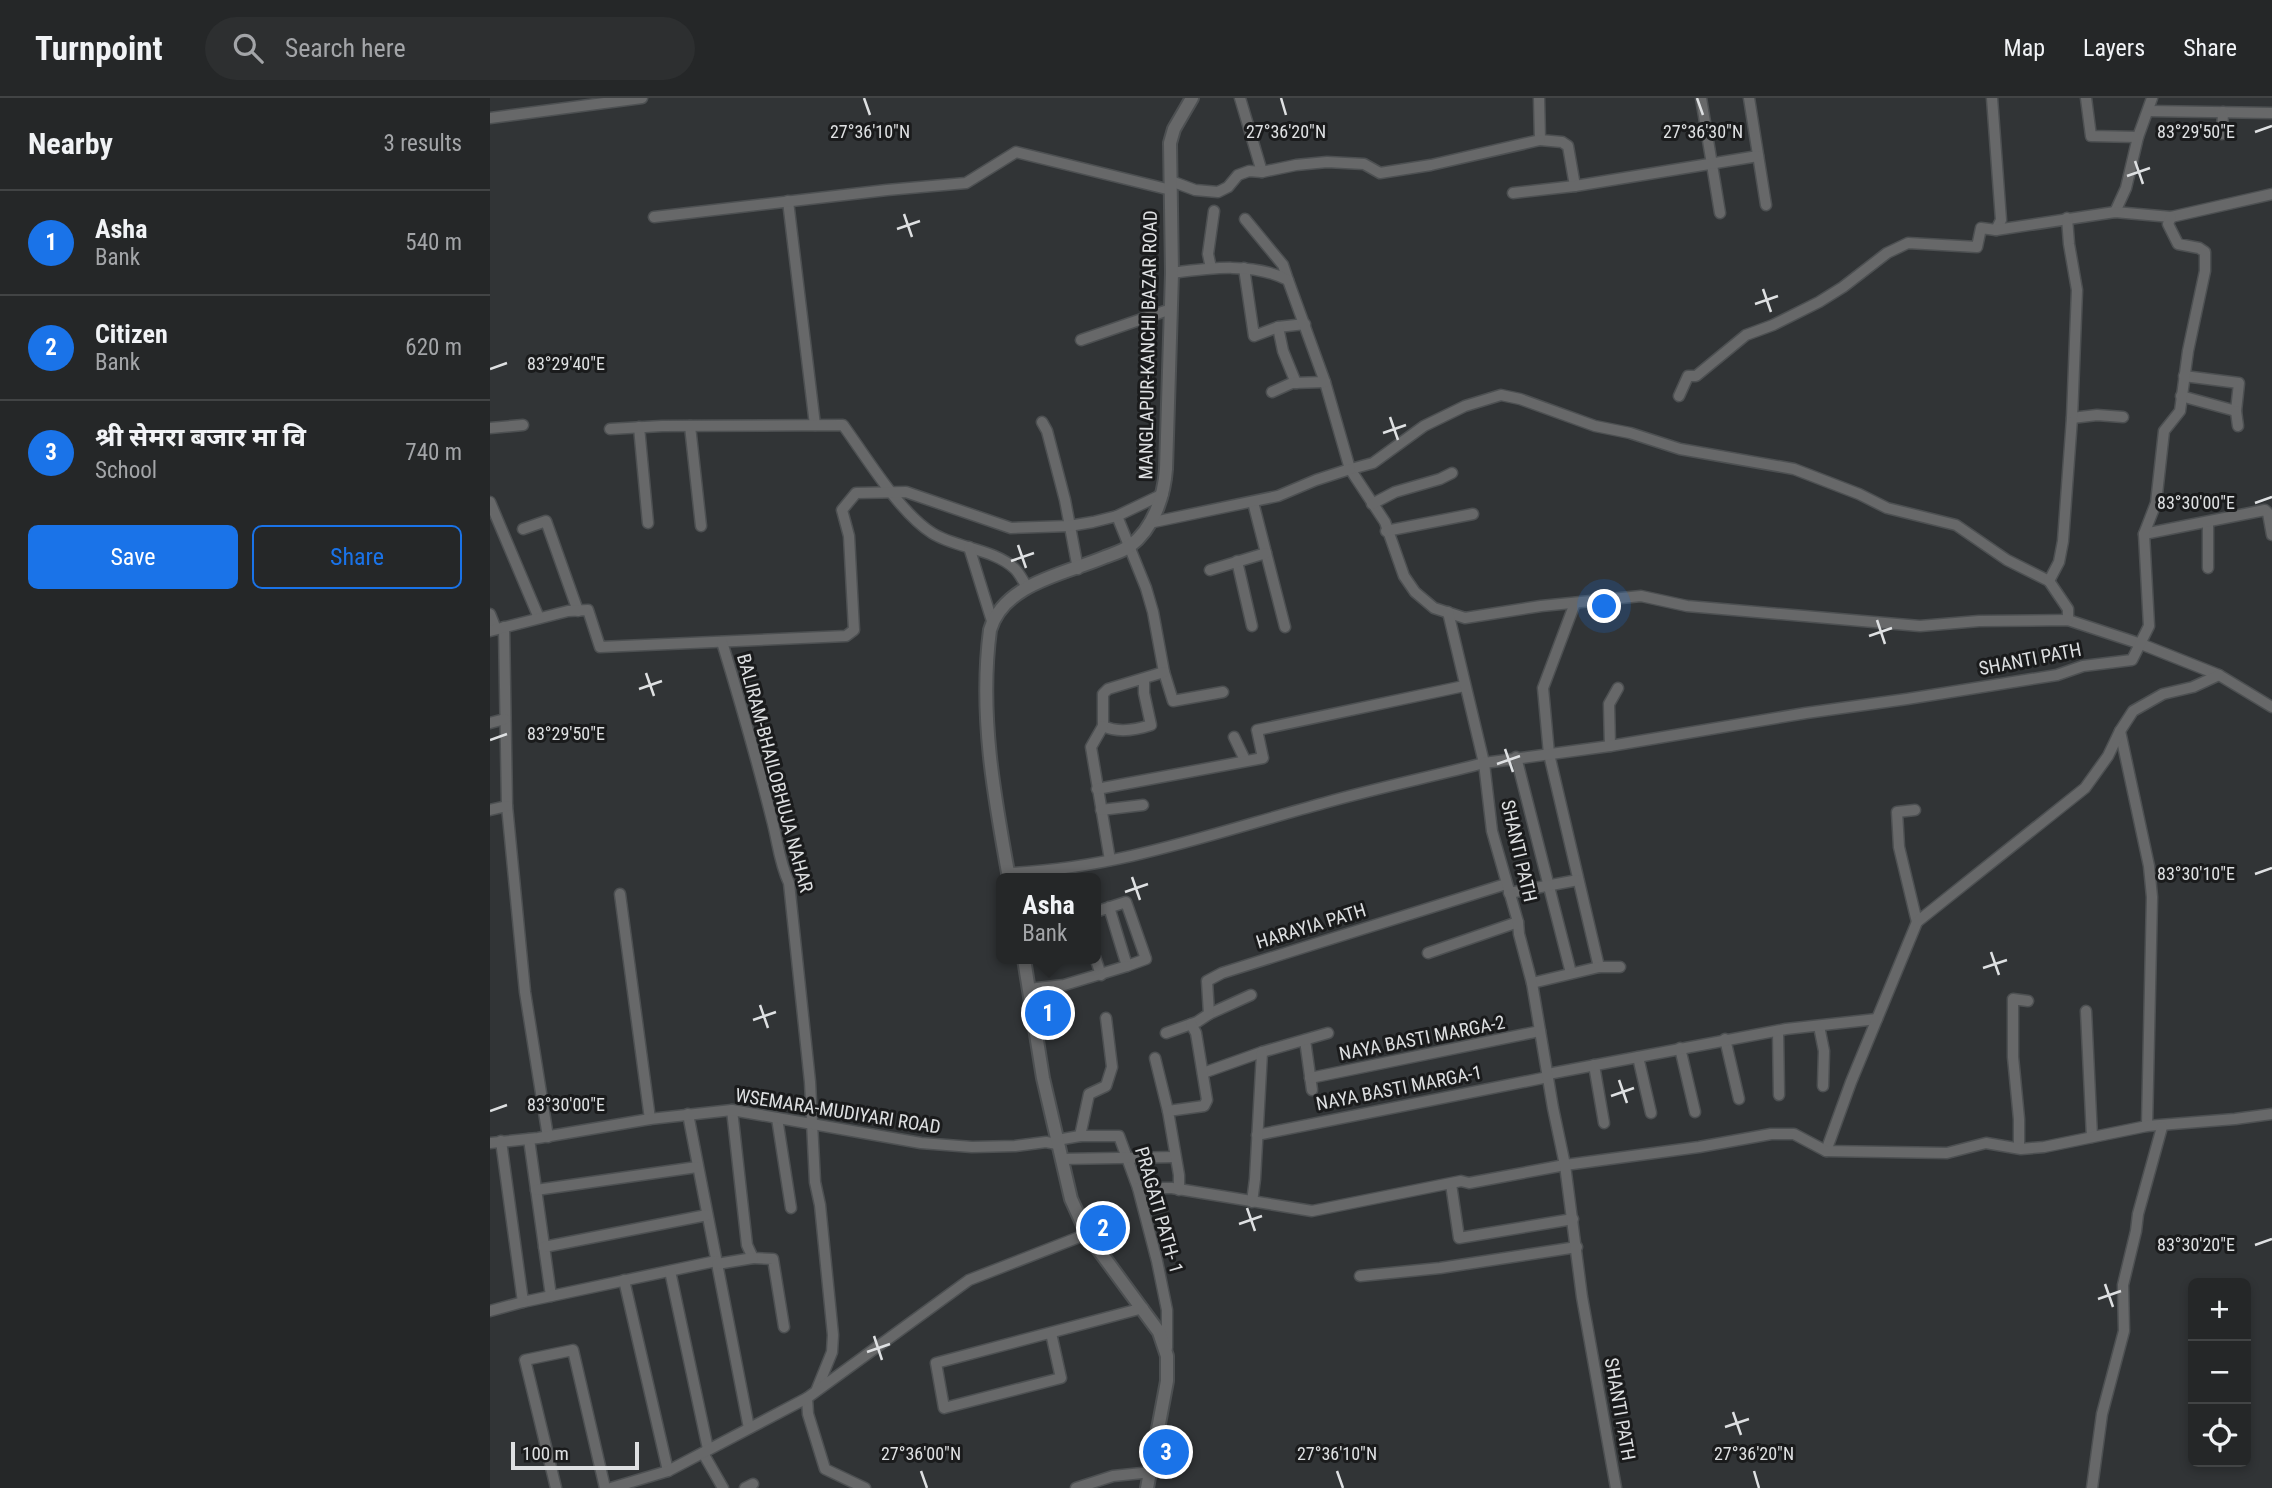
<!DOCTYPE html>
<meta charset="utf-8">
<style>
:root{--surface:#252728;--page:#2d2f30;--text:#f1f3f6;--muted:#a3a5a8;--line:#424445;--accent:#1a73e8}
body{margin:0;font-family:"Roboto Condensed","Noto Sans Devanagari",sans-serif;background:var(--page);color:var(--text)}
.controls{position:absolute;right:21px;bottom:21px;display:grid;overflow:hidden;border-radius:10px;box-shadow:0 4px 10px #0003}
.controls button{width:63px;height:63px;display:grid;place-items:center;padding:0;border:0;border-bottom:2px solid var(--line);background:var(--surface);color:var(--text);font:35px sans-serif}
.scale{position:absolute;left:21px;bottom:18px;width:128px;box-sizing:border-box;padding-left:7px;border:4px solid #dee0e2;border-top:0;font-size:19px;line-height:24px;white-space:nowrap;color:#dee0e2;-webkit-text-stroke:5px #1a1b1c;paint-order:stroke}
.you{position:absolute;left:1115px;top:509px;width:24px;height:24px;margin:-18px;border:5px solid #fff;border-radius:50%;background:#1a73e8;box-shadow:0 0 0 10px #1a73e833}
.badge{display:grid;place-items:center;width:46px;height:46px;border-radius:50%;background:var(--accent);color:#fff;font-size:23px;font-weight:700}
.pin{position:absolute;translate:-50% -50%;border:4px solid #fff;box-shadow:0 2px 7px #0006}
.popup{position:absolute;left:506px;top:775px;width:105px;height:91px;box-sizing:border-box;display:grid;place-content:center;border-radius:10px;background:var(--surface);filter:drop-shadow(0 2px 5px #0005);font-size:23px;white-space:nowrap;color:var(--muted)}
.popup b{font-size:26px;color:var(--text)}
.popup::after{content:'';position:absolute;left:50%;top:100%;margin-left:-14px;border:14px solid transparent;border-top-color:var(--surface)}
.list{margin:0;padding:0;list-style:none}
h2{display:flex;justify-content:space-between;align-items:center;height:91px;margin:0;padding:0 28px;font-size:30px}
h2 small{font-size:23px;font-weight:400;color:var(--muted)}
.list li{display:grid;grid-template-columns:46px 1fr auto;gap:21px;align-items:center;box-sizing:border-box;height:105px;padding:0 28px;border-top:2px solid var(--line)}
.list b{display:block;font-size:26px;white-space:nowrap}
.list p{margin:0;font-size:23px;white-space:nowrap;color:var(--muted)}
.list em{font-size:23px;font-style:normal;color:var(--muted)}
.actions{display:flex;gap:14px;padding:21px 28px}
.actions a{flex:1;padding:16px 0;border:2px solid var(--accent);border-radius:10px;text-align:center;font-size:24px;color:var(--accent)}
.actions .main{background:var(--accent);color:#fff}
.icon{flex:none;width:38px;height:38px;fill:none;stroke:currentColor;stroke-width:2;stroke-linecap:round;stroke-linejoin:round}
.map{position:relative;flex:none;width:1782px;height:1390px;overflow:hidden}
header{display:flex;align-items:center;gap:42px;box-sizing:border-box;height:98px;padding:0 35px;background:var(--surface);border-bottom:2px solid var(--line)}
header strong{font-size:33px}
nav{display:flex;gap:38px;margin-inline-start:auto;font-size:24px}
.search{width:490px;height:63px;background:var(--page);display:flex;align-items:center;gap:18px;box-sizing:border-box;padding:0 24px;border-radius:38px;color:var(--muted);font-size:26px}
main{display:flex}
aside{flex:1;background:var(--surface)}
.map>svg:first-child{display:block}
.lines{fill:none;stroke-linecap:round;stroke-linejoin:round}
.minor-casing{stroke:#4d5052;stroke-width:13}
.tertiary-casing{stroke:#4d5052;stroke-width:16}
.minor{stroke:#676869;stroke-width:10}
.tertiary{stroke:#676869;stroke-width:12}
.ticks{fill:none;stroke:#dee0e2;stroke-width:2.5}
.labels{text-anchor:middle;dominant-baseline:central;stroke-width:6;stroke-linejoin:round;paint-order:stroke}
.street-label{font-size:19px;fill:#dee0e2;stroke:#1a1b1c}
.ticks-label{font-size:18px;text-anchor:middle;fill:#dee0e2;stroke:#1a1b1c;stroke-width:6;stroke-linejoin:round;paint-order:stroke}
</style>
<header>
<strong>Turnpoint</strong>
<div class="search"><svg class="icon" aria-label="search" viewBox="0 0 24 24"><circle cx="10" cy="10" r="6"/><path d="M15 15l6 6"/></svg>Search here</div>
<nav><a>Map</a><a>Layers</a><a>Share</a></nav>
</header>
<main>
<aside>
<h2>Nearby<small>3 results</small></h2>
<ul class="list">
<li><span class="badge">1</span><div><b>Asha</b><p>Bank</p></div><em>540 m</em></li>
<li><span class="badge">2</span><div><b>Citizen</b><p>Bank</p></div><em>620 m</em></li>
<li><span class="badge">3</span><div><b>श्री सेमरा बजार मा वि</b><p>School</p></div><em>740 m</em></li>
</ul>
<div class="actions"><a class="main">Save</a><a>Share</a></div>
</aside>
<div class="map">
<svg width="1782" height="1390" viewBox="0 0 1782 1390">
<rect width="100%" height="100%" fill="#313436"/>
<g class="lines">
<g class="minor-casing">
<g id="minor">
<polyline points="750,0 772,74"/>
<polyline points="1049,0 1050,42 1072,44 1078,48 1085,88"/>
<polyline points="1211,0 1230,115"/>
<polyline points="1259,0 1276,107"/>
<polyline points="1502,0 1511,122 1506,132"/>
<polyline points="1596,0 1601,38 1648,39"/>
<polyline points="1659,13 1782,15"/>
<polyline points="0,20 152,0"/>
<polyline points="1732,36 1733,14"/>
<polyline points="681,83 705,92 728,94 738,89 748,77 759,73 772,74 806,67 837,64 874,66 890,75 941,67 1050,42"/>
<polyline points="1023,95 1085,88 1268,58"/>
<polyline points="298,103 325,327"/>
<polyline points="1625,114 1636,90 1648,39 1662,0"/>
<polyline points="164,119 397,92 476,85 526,54 681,92"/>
<polyline points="755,121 793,167 798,182"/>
<polyline points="721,170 718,156 724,113"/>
<polyline points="754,170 764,238 788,229 815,226"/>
<path d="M 682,175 C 720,170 763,164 798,182 L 835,284 L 860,371 L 895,424 L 914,478 L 925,494 L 944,510 L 975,520 L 1051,508 L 1151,498 L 1197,508 L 1430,528 L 1489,523 L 1578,522 L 1651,546 L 1729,577 L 1782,609"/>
<polyline points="788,229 793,253 806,285"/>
<polyline points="591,242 681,211"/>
<polyline points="782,294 802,285 835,284"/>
<polyline points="1189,298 1198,278 1206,278 1256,237 1283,227 1329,204 1353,189 1397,155 1418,145 1487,149 1491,130 1506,132 1625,114 1681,119 1782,96"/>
<polyline points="1691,298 1746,313 1749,285 1694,278"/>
<polyline points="1746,313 1748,328"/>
<polyline points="1582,320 1607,317 1633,319"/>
<polyline points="552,324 557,333 575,402 588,471"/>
<polyline points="200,328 211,428"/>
<polyline points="149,329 158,425"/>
<polyline points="0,330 33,327"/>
<path d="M 120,331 L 172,328 L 353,327 C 377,360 409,414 442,435 C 465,450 505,451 525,471 C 530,476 533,483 537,489"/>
<polyline points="861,371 883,365 934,328 975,308 1011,297 1030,301 1105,328 1140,335 1190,351 1304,371 1369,396 1397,410 1466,427 1517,462 1559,483 1578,511 1578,522"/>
<polyline points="0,404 49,520"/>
<polyline points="763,404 795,529"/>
<polyline points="882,406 905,394 950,381 962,375"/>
<polyline points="627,418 656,490 663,514 674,574 683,603 733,594"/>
<polyline points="659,425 788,398 826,382 860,371"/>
<polyline points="1718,425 1718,470"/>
<polyline points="33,431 56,423 88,513"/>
<polyline points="896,433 983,416"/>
<polyline points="1654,436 1775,412 1778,415 1782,437"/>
<polyline points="479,449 502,523"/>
<polyline points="747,463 762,528"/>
<polyline points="720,472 776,455"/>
<polyline points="1559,483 1569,464 1573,443 1582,320 1587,192 1579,146 1577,120"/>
<polyline points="1085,505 1053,590 1059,656 1109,869"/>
<polyline points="0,516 6,531"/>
<polyline points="14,529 17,708 35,894 58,1039"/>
<polyline points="0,533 78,513 98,512 110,549 356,538 364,532 359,438 352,412 366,395 416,394 521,430 579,428 603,424 627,418 673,396"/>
<path d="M 232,544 C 250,603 267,662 282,722 C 288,744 289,764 299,785 L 320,984 L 325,1084 L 330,1107 L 343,1237 L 342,1254 L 327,1291"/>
<path d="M 654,581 L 654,595 L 661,627 C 646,632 628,635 613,628 L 613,596 L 618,591 L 674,574"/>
<polyline points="0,625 15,621"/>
<polyline points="613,628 601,649 620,762"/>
<polyline points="1630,633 1659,768 1662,799 1657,1028"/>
<polyline points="744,639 755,662"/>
<polyline points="1120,648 1119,606 1128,590"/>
<polyline points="1026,659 1081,875"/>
<polyline points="607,691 773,660 767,632 974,588"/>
<polyline points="0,712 17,708"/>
<polyline points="611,712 653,707"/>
<polyline points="1425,712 1407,714 1409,749 1427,824"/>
<path d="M 518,775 C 627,771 730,733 834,705 C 887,690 940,679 994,665 L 958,514"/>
<polyline points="1019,795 1088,782"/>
<polyline points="130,796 160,1021"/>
<polyline points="605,814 636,804 656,861 637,868 619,809"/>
<polyline points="938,855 1028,824"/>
<polyline points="605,859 611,877"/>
<polyline points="1042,885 1109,869 1130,869"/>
<polyline points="539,891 574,887 637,868"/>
<polyline points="1596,913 1602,1039"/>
<polyline points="719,916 761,897"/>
<polyline points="1329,928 1334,953 1333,988"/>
<polyline points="1288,933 1289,997"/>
<polyline points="676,935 707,924 719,916 717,883 732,875 1016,786"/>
<polyline points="1235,941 1249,1001"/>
<polyline points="815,942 822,992"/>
<polyline points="1190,950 1205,1014"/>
<polyline points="1148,959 1161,1015"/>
<polyline points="665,960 678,1013"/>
<polyline points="1104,967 1114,1025"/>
<polyline points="713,975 772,954 838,935"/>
<polyline points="1058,976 1296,931 1387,921"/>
<polyline points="820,980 1050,933"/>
<polyline points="242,1012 257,1147 263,1160 283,1161 294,1229"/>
<polyline points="198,1016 259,1330"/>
<polyline points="287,1020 301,1110"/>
<polyline points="767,1037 1058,979"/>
<polyline points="590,1038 599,996 616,988 622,969 616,920"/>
<polyline points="39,1041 61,1198"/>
<polyline points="567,1042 590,1038 629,1038 648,1090 667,1163 677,1212 677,1250"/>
<polyline points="11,1043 33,1204 226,1163"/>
<polyline points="0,1045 48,1040 160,1021 242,1012 431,1045 482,1049 525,1048 556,1044 567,1046"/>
<polyline points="1529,1050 1529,1021 1523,959 1523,901 1538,903"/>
<polyline points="1336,1053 1361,984 1427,824 1595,690 1618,658 1630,633 1643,613 1673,596 1703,589 1729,577"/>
<polyline points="571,1061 685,1059"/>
<polyline points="961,1086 969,1140 1083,1121"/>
<polyline points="648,1090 682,1090 822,1113 971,1083 979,1085 1075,1067 1209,1049 1281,1036 1304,1036 1336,1053 1457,1055 1496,1045 1531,1051 1554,1049 1657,1028 1745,1021 1782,1016"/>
<polyline points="46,1092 207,1069"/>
<polyline points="689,1092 689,1077 678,1013 714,1008 717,1002 706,935 701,926"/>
<polyline points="762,1104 765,1081 772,954"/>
<polyline points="54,1149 217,1117"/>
<polyline points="227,1166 263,1160"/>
<polyline points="180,1173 218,1351"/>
<polyline points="870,1178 950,1170 1087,1149"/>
<polyline points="134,1182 178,1373"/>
<polyline points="0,1213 33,1204"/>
<polyline points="561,1235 571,1280 454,1310 446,1265 653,1210"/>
<polyline points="317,1300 318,1316 335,1371 375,1390"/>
<polyline points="213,1355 233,1390"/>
<polyline points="66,1390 35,1262 83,1252 115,1390"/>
<polyline points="121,1390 178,1373 317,1300 479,1182 597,1136"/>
<polyline points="255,1390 263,1386"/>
<polyline points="586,1390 623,1378 662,1374"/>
<polyline points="1126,1390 1092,1199 1075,1067 1063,1010 1042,885 1029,836 1028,824 1002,733 994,665 1120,648 1316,615 1417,601 1567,577 1593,568 1642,562 1659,528 1654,436 1666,405 1674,333 1690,313 1698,253 1715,173 1715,154 1709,150 1688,146 1678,126 1681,119"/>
<polyline points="1602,1390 1612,1316 1634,1233 1633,1187 1646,1133 1648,1116 1672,1029"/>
</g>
</g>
<g class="tertiary-casing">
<g id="tertiary">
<path d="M 519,780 C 504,698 489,616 500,532 C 514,485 575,476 615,459 C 623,456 633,453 640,448 C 663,431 674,399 676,371 L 682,175 L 680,45 L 684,31 L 702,0"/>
<polyline points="534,861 553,980 581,1101 597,1136 669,1234 677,1258 677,1283 657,1390"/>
</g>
</g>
<use href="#minor" class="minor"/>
<use href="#tertiary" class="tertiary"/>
</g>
<path class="ticks" d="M 374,0 L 380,17M 791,0 L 796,17M 1207,0 L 1213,17M 1765,34 L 1782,28M 1645,63 L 1653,86M 1637,78 L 1660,70M 414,116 L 422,139M 407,131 L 430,123M 1273,191 L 1281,214M 1265,206 L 1288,198M 0,271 L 17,265M 900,319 L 908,342M 893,335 L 916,327M 1765,405 L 1782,399M 528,447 L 536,470M 521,463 L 544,455M 1387,522 L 1395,546M 1379,538 L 1402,530M 156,575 L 164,598M 149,591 L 172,583M 0,642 L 17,636M 1015,651 L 1023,674M 1007,666 L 1030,658M 1765,776 L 1782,770M 642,779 L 650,802M 635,794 L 658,786M 1501,854 L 1509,877M 1493,870 L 1517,862M 270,907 L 278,930M 263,922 L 286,914M 1129,982 L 1137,1005M 1121,998 L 1144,990M 0,1013 L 17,1007M 757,1110 L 765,1133M 749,1126 L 772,1118M 1765,1147 L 1782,1141M 1615,1186 L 1623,1209M 1608,1201 L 1631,1193M 384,1238 L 392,1262M 377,1254 L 400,1246M 1243,1314 L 1251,1337M 1235,1329 L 1259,1321M 431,1373 L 437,1390M 847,1373 L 853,1390M 1264,1373 L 1269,1390"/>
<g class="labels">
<g class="street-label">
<text transform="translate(658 247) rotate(-89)">MANGLAPUR-KANCHI BAZAR ROAD</text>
<text transform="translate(1540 561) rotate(-11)">SHANTI PATH</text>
<text transform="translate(285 675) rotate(75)">BALIRAM-BHAILOBHUJA NAHAR</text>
<text transform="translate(1029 753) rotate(77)">SHANTI PATH</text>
<text transform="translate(821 828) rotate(-17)">HARAYIA PATH</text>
<text transform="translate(932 940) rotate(-11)">NAYA BASTI MARGA-2</text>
<text transform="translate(909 990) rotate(-11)">NAYA BASTI MARGA-1</text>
<text transform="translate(348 1013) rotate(9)">WSEMARA-MUDIYARI ROAD</text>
<text transform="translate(669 1112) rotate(74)">PRAGATI PATH- 1</text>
<text transform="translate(1130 1311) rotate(80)">SHANTI PATH</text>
</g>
</g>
<g class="ticks-label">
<text x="380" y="40">27°36'10"N</text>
<text x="796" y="40">27°36'20"N</text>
<text x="1213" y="40">27°36'30"N</text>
<text x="1706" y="40">83°29'50"E</text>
<text x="76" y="272">83°29'40"E</text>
<text x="1706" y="411">83°30'00"E</text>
<text x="76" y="642">83°29'50"E</text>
<text x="1706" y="782">83°30'10"E</text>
<text x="76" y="1013">83°30'00"E</text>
<text x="1706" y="1153">83°30'20"E</text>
<text x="431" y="1362">27°36'00"N</text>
<text x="847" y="1362">27°36'10"N</text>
<text x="1264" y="1362">27°36'20"N</text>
</g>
</svg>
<div class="controls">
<button>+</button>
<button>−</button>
<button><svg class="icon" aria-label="locate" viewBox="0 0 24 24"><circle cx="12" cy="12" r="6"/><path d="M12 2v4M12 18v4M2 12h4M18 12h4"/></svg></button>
</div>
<div class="scale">100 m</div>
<div class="you"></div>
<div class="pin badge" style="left:558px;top:915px">1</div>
<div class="popup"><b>Asha</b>Bank</div>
<div class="pin badge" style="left:613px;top:1130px">2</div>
<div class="pin badge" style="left:676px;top:1354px">3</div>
</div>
</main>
